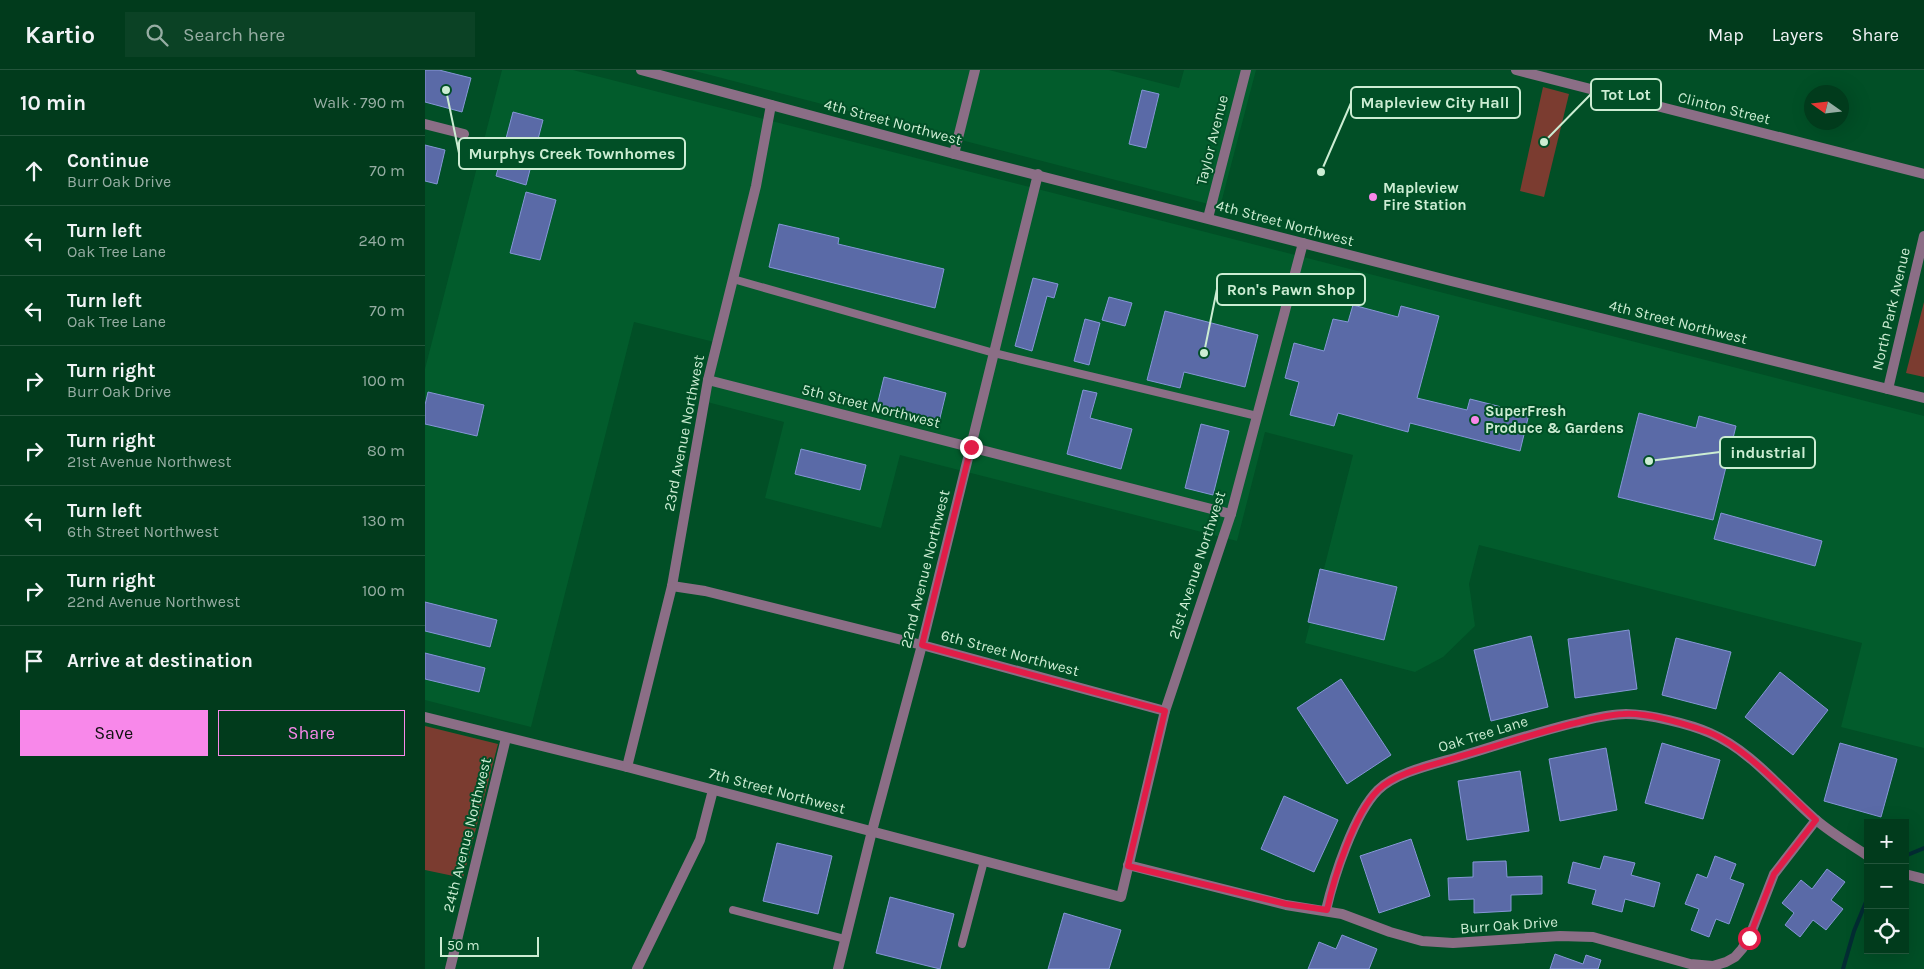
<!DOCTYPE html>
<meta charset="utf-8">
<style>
:root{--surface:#013b1c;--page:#0b4225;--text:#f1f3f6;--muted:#96ada3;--line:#23553b;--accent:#f888ea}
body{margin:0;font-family:Karla,sans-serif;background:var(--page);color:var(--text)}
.controls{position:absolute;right:15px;bottom:15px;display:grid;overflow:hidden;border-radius:0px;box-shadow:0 5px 20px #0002}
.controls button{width:45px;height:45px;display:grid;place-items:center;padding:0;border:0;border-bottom:1px solid var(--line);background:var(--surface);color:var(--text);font:25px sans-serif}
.compass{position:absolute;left:1379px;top:15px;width:45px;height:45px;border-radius:50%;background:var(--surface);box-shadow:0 5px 20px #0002;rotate:284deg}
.scale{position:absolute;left:15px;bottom:12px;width:99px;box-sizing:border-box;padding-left:5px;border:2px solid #ccedd3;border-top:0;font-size:14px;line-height:18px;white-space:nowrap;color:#ccedd3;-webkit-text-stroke:4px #014f26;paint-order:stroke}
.stop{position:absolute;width:15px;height:15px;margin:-11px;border:4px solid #e11d48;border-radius:50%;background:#fff}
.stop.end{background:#e11d48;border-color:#fff;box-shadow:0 1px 5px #0008}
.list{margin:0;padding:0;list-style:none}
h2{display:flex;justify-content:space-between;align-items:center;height:65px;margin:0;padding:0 20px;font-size:21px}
h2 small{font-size:16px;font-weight:400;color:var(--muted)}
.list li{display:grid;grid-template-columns:32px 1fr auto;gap:15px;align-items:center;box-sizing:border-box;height:70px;padding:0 20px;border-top:1px solid var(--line)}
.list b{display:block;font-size:19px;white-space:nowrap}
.list p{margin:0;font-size:16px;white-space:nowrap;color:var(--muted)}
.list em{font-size:16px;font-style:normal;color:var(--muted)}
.actions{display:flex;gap:10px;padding:15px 20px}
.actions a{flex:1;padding:11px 0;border:1px solid var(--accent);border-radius:0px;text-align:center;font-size:18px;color:var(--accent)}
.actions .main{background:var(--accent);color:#111}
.icon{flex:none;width:28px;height:28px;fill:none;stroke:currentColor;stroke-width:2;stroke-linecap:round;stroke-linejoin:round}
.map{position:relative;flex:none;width:1499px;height:899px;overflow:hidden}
header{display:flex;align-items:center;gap:30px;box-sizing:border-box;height:70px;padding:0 25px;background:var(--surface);border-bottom:1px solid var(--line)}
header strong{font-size:24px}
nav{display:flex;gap:28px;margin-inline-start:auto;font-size:18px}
.search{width:350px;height:45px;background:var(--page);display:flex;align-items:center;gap:12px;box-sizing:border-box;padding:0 18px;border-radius:0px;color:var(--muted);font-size:19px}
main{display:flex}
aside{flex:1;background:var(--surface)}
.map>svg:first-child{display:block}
.built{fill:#025c2c}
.green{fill:#7b3c30}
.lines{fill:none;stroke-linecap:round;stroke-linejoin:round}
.stream{stroke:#032c33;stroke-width:4}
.building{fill:#5a6aa7;stroke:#8596d7}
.service{stroke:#8b6e86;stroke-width:8}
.minor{stroke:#8b6e86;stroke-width:10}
.tertiary{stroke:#8b6e86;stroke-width:10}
.route{stroke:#e11d48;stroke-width:6}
.poi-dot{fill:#f888ea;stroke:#014f26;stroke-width:2}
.labels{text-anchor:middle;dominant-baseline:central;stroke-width:4;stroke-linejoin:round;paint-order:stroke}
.street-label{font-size:15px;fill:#ccedd3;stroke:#014f26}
.poi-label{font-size:15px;font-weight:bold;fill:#ccedd3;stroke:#014f26;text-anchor:start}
.leader{fill:none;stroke:#ccedd3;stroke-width:2}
.callout-dot{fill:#ccedd3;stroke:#014f26;stroke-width:2}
.callout{fill:#014f26;stroke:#ccedd3;stroke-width:2}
.callout-label{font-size:16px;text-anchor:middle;font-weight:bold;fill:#ccedd3}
</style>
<header>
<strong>Kartio</strong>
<div class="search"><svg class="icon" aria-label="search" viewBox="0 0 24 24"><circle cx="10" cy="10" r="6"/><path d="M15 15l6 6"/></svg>Search here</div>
<nav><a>Map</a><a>Layers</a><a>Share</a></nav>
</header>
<main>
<aside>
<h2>10 min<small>Walk · 790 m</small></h2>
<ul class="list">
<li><svg class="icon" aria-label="ahead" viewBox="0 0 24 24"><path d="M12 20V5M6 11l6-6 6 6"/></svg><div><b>Continue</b><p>Burr Oak Drive</p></div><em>70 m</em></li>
<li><svg class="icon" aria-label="left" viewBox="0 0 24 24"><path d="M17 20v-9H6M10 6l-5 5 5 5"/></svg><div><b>Turn left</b><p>Oak Tree Lane</p></div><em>240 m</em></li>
<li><svg class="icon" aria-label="left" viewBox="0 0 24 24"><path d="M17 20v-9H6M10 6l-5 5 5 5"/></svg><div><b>Turn left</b><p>Oak Tree Lane</p></div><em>70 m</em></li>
<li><svg class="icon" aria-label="right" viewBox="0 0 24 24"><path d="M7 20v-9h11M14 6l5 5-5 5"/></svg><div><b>Turn right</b><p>Burr Oak Drive</p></div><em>100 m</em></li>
<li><svg class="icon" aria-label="right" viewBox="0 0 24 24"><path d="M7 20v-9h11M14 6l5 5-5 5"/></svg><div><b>Turn right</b><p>21st Avenue Northwest</p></div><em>80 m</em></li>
<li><svg class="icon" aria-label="left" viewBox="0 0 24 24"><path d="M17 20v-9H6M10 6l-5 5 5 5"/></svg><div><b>Turn left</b><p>6th Street Northwest</p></div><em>130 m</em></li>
<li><svg class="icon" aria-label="right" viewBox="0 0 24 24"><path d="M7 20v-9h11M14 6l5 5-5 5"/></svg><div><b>Turn right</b><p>22nd Avenue Northwest</p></div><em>100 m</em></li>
<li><svg class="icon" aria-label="arrive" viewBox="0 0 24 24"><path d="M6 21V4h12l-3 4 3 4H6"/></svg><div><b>Arrive at destination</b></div></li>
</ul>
<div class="actions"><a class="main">Save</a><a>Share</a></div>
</aside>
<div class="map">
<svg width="1499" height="899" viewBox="0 0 1499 899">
<rect width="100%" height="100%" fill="#014f26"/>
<g class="built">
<polygon points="77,0 148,0 1499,346 1499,678 1416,657 1437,573 1054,475 1044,514 1050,556 1018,587 990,602 880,573 928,385 840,362 812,471 475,385 456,458 340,428 359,352 282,332 297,274 209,252 106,657 0,630 0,299"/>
<polygon points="266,0 684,0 754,18 759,0 831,0 795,137"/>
</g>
<g class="green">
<polygon points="1118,17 1144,24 1119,127 1095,121"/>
<polygon points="1499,232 1499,307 1481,303"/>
<polygon points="0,656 73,674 38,808 0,800"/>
</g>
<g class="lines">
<g class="stream">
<polyline points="1480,786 1499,778"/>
<polyline points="1418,899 1429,861 1443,827"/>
</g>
</g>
<g class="building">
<polygon points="0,0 14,0 46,8 37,42 0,32"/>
<polygon points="717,20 734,24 721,78 704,74"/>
<polygon points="88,42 118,50 101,115 71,106"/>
<polygon points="0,75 20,80 12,114 0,111"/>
<polygon points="101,122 131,130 115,190 85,183"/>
<polygon points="354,154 414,168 413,174 519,199 510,238 344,197"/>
<polygon points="608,208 633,214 629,228 622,226 607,281 590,276"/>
<polygon points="684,227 707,233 700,256 677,250"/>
<polygon points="928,235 973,247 976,236 1014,246 992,328 1042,340 1045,329 1104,344 1095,381 985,353 983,362 913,343 909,356 865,345 874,312 860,308 869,273 899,281 908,249 923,252"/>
<polygon points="740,241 833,265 820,317 759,302 755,318 722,310"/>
<polygon points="660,249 675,253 664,295 649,291"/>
<polygon points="459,307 521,323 514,352 452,336"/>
<polygon points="658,320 672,323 665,348 707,359 696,399 642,384"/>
<polygon points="3,322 59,335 52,366 0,354 0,335"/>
<polygon points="1214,343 1271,358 1274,346 1311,356 1288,450 1193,427"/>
<polygon points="776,354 804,361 788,425 760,418"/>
<polygon points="376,379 441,395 435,420 370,404"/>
<polygon points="1296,443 1397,471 1390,496 1289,469"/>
<polygon points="895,499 972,517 959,570 883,552"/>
<polygon points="0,532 72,550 65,577 0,561"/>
<polygon points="1204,560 1212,619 1150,628 1143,569"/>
<polygon points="1106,566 1123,637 1066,651 1049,580"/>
<polygon points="1251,568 1306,582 1291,639 1237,625"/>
<polygon points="0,583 60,598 54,622 0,609"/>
<polygon points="1355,602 1403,640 1368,685 1320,647"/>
<polygon points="916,609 966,685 922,714 872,638"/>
<polygon points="1237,673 1295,690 1278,749 1220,733"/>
<polygon points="1415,673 1472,689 1456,747 1399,731"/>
<polygon points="1181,678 1192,740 1135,751 1124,689"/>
<polygon points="1095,701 1104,761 1042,770 1033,711"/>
<polygon points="859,726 913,750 889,802 836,779"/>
<polygon points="986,769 1005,826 954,843 935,786"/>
<polygon points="352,773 407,786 393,844 338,831"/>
<polygon points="1179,786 1210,793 1206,805 1235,813 1229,837 1200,829 1197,842 1167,834 1171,820 1143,813 1148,792 1175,799"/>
<polygon points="1290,786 1311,794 1305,809 1319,814 1304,854 1291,849 1284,867 1266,860 1274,839 1260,834 1272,804 1282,808"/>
<polygon points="1081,791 1082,807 1117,806 1117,824 1086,825 1086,841 1049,843 1049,829 1024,830 1023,808 1048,807 1048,792"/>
<polygon points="1402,799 1420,812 1406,830 1418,839 1401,860 1388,850 1375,867 1360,855 1369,843 1357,833 1376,810 1387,819"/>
<polygon points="465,827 529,844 515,899 451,883"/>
<polygon points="639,843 696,860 684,899 623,899"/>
<polygon points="917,865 952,879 944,899 883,899 894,872 911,879"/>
<polygon points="1130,884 1158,894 1161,885 1176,890 1173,899 1125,899"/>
</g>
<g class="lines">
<g class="service">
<polyline points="308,209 569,283 832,346"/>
<polyline points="308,840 420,869"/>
<polyline points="537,874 559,791"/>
</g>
<g class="minor">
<polyline points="1091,0 1499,104"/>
<polyline points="0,54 39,64"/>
<polyline points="529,84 550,0"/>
<polyline points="783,148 821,0"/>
<polyline points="283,310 806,444"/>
<polyline points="1463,319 1499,166"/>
<polyline points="247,516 280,521 497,575 740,641"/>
<polyline points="0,647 202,697 696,827 740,641 806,444 878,173"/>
<polyline points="202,697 247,516 283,310 331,116 346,35"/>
<polyline points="703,795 861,835 917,844 965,862 997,871 1028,873 1135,866 1168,867 1265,894 1288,896 1301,892 1310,887 1317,879 1324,868 1349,804 1391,750"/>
<polyline points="1480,804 1499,809"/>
<path d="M 901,840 C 909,806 929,744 953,720 C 972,701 1015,693 1040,685 C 1076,674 1112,662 1149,653 C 1166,649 1183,644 1201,644 C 1223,644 1265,654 1285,663 C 1327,681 1356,720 1390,749 C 1406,763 1425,774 1443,786"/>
<polyline points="25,899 81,668"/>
<polyline points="212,899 275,770 288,720"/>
<polyline points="413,899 447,761 497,575 613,104"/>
</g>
<polyline class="tertiary" points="216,0 529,84 1026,211 1499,328"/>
</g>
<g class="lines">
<path class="route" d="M 546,377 L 497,575 L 740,641 L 703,796 L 861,834 L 902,840 C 909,807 929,744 953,720 C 971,702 1009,695 1033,687 C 1071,676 1108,664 1146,654 C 1163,650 1180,645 1198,644 C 1222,642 1260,654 1283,662 C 1319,676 1362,723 1391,750 L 1349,804 L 1324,868"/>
</g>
<g class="poi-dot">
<circle cx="948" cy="127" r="5"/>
<circle cx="1050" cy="350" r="5"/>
</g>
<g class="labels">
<g class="street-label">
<text transform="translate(1299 38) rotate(14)">Clinton Street</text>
<text transform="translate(468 52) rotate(15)">4th Street Northwest</text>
<text transform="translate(787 70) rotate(-76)">Taylor Avenue</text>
<text transform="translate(860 153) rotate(15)">4th Street Northwest</text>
<text transform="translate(1466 239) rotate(-77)">North Park Avenue</text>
<text transform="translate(1253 252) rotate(14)">4th Street Northwest</text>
<text transform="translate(446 336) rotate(14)">5th Street Northwest</text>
<text transform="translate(259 363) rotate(-79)">23rd Avenue Northwest</text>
<text transform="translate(772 495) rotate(-72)">21st Avenue Northwest</text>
<text transform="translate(500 499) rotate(-76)">22nd Avenue Northwest</text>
<text transform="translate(585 583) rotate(15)">6th Street Northwest</text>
<text transform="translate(1058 664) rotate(-17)">Oak Tree Lane</text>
<text transform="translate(352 721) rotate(15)">7th Street Northwest</text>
<text transform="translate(42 765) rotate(-76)">24th Avenue Northwest</text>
<text transform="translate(1084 855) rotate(-4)">Burr Oak Drive</text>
</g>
<g class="poi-label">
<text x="958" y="118">Mapleview<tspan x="958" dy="17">Fire Station</tspan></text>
<text x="1060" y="341">SuperFresh<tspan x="1060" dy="17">Produce &amp; Gardens</tspan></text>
</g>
</g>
<path class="leader" d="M1119 72L1166 24M896 102L926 33M21 20L34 83M779 283L792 219M1224 391L1295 382"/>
<g class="callout-dot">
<circle cx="1119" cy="72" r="5"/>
<circle cx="896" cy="102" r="5"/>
<circle cx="21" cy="20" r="5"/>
<circle cx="779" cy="283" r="5"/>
<circle cx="1224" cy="391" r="5"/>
</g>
<g class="callout">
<rect x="1166" y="9" width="70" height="31" rx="5"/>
<rect x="926" y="17" width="169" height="31" rx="5"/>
<rect x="34" y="68" width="226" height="31" rx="5"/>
<rect x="792" y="204" width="148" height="31" rx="5"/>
<rect x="1295" y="367" width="95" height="31" rx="5"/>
</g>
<g class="callout-label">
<text x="1201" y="30">Tot Lot</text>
<text x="1010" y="38">Mapleview City Hall</text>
<text x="147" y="89">Murphys Creek Townhomes</text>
<text x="866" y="225">Ron's Pawn Shop</text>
<text x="1343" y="388">industrial</text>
</g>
</svg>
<div class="controls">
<button>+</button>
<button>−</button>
<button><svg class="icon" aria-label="locate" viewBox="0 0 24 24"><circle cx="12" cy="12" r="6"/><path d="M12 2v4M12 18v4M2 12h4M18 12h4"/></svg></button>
</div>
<svg class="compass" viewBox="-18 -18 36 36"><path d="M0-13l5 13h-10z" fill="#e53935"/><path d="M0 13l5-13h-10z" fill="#96ada3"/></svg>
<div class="scale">50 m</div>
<div class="stop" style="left:1324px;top:868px"></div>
<div class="stop end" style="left:546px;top:377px"></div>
</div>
</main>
